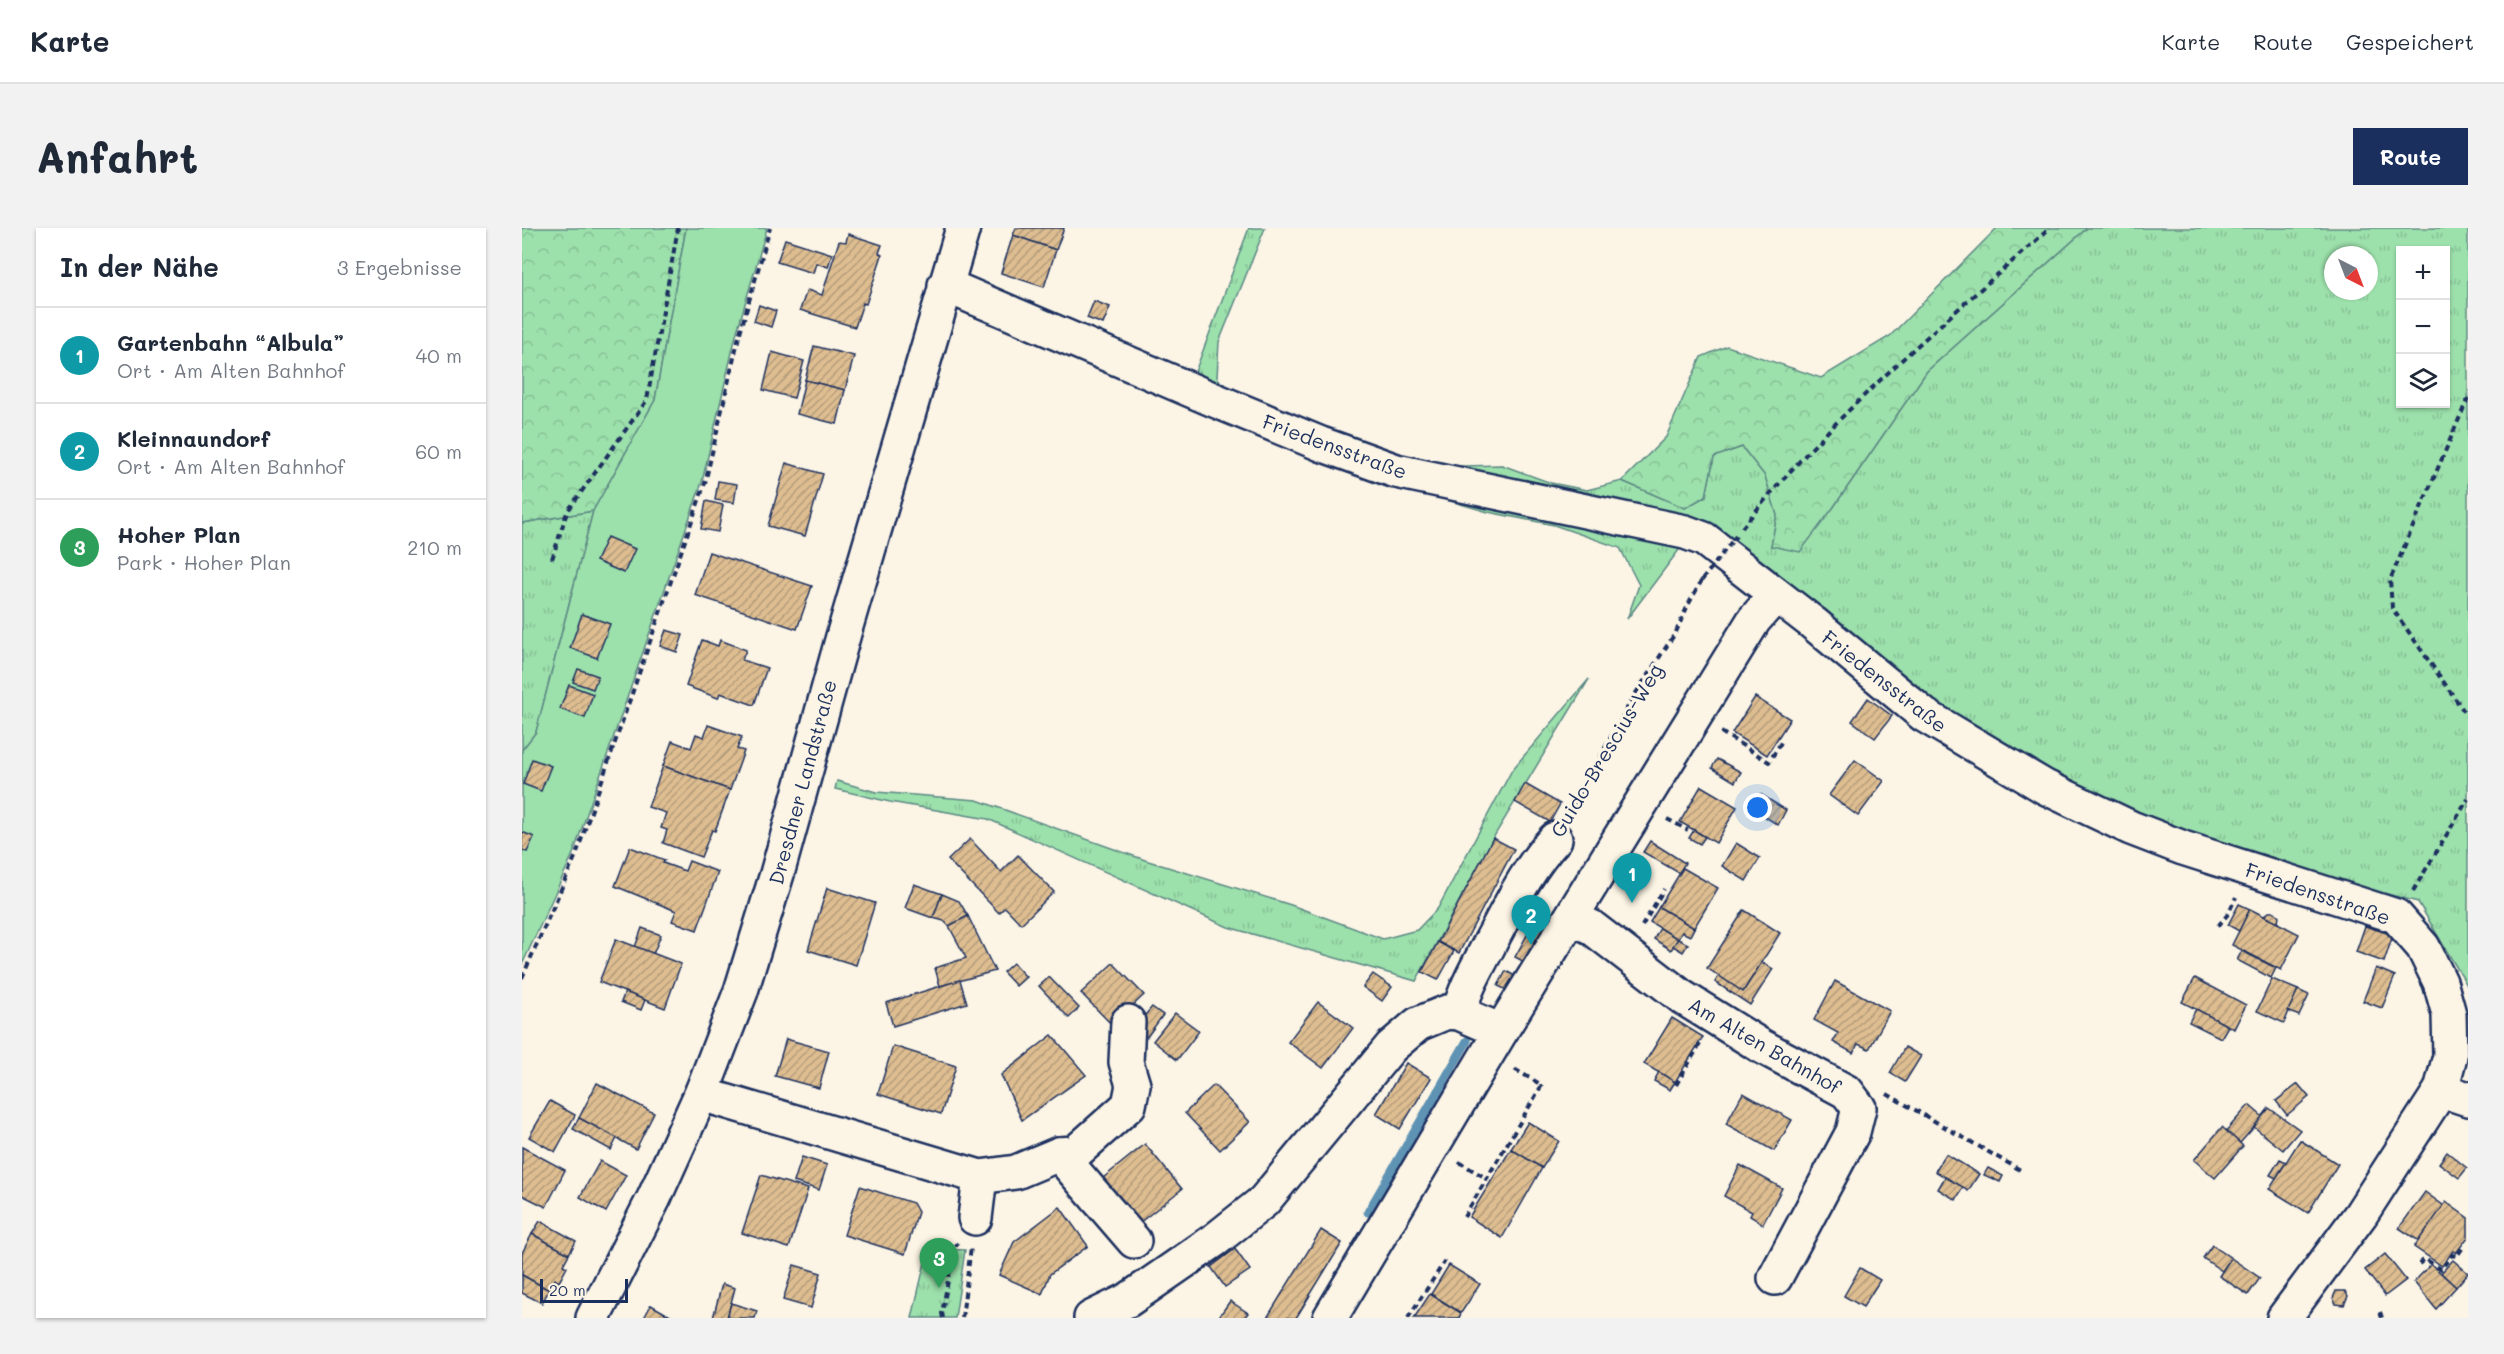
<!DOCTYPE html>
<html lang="de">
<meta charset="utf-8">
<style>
:root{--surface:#fff;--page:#f2f2f3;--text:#1f2937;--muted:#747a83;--line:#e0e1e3;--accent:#1b2f5e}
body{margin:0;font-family:Mali,sans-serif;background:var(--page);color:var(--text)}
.controls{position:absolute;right:18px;top:18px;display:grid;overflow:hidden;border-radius:0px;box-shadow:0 2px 4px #0004}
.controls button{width:54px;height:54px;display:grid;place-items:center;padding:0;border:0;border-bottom:2px solid var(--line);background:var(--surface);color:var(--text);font:30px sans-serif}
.compass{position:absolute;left:1802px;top:18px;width:54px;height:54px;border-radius:50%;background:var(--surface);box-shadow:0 2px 4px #0004;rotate:138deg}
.scale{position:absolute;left:18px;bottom:15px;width:88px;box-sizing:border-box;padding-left:6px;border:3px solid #1b2f5e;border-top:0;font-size:16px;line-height:21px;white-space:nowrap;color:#1b2f5e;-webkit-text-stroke:4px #fcf5e5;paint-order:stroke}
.you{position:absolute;left:1236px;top:580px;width:21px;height:21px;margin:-15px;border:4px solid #fff;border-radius:50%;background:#1a73e8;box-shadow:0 0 0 9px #1a73e833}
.badge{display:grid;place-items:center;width:39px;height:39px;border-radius:50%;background:var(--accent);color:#fff;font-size:20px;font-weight:700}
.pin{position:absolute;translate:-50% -50px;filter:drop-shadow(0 2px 3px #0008)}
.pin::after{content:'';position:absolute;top:32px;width:21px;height:18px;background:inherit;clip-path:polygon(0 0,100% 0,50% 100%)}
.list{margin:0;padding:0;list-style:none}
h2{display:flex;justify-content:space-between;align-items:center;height:78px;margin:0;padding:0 24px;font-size:26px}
h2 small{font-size:20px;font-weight:400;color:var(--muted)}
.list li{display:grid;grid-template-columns:39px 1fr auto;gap:18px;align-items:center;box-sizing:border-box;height:96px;padding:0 24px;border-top:2px solid var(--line)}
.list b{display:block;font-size:22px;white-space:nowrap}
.list p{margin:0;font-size:20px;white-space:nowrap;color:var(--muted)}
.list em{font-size:20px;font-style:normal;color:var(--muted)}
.icon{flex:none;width:33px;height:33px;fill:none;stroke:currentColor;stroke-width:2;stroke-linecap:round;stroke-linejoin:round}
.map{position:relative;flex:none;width:1946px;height:1090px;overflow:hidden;border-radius:0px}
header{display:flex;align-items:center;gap:36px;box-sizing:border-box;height:84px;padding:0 30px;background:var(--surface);border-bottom:2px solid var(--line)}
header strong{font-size:28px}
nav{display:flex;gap:33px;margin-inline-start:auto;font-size:21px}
.intro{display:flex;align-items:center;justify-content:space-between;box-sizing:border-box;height:144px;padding:0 36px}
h1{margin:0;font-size:42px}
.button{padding:15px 27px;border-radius:0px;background:var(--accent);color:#fff;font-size:21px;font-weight:700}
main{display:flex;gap:36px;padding:0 36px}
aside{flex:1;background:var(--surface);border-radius:0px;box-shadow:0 2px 4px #0004}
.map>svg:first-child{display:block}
.grass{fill:url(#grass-tufts);stroke:#5c8884;stroke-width:1.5;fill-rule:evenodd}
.forest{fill:url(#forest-crowns);stroke:#5c8884;stroke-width:1.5}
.garden{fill:#9ce0ab;stroke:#5c8884;stroke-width:1.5}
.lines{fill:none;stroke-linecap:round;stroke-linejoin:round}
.stream{stroke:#5f93b4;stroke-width:9}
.building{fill:url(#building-hatch);stroke:#1b2f5e;stroke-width:1.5}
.minor-casing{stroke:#1b2f5e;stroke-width:38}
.path{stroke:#1b2f5e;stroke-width:4;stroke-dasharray:6 4.5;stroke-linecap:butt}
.minor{stroke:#fcf5e5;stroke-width:33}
.path-bridge{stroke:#1b2f5e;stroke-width:4;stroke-dasharray:6 4.5;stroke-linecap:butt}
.labels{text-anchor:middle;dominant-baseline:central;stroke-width:6;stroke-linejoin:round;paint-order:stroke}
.street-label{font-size:20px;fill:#1b2f5e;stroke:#fcf5e5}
</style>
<header>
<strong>Karte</strong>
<nav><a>Karte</a><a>Route</a><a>Gespeichert</a></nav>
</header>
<div class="intro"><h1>Anfahrt</h1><a class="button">Route</a></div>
<main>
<aside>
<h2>In der Nähe<small>3 Ergebnisse</small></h2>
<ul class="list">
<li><span class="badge" style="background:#0f9aa8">1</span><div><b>Gartenbahn “Albula”</b><p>Ort · Am Alten Bahnhof</p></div><em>40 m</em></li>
<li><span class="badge" style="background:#0f9aa8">2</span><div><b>Kleinnaundorf</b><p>Ort · Am Alten Bahnhof</p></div><em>60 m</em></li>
<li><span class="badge" style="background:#2e9e5b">3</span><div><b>Hoher Plan</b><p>Park · Hoher Plan</p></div><em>210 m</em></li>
</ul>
</aside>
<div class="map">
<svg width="1946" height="1090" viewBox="0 0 1946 1090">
<defs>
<pattern id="grass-tufts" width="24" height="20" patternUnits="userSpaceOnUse" patternTransform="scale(1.5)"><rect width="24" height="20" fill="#9ce0ab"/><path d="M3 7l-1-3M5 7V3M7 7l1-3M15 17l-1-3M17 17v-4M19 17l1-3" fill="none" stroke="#86c096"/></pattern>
<pattern id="forest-crowns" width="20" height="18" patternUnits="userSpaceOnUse" patternTransform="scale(1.5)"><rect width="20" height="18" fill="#9ce0ab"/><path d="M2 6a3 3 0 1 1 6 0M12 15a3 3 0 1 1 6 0" fill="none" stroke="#86c096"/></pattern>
<pattern id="building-hatch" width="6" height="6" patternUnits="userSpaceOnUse" patternTransform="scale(1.5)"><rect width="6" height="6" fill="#debe91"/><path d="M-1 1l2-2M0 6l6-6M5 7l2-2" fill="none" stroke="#b39b7a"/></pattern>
</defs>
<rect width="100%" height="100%" fill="#fcf5e5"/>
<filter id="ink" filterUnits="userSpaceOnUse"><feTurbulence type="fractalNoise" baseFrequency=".0167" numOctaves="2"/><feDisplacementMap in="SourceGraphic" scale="12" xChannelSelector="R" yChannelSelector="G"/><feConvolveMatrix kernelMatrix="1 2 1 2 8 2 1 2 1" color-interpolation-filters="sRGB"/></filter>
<g filter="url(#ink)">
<g class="grass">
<path d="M 727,0 L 743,0 L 697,114 L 695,149 L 708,166 L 902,239 L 980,237 L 1029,255 L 1065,262 L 1100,253 L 1163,280 L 1184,268 L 1192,229 L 1220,219 L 1243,248 L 1255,287 L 1249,318 L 1311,280 L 1405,143 L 1565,0 L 1946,0 L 1946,759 L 1896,674 L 1817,654 L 1616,592 L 1430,493 L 1178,294 L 1105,391 L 1117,357 L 1098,320 L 1032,297 L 966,284 L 870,256 L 661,176 ZM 1878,22 L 1924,22 L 1924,176 L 1878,176 ZM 1811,27 L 1847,27 L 1847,63 L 1811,63 Z"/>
<polygon points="71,283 14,504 0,522 0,295"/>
<polygon points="1067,451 971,610 894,753 706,699 466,591 368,574 313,561 315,553 354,564 455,572 623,632 769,677 861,711 895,702 916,680 990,542"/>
<polygon points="406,1021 443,1022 433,1090 390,1090"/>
</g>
<g class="forest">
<polygon points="0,0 164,0 133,172 71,283 0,295"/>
<polygon points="1475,0 1565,0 1405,143 1311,280 1278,324 1249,318 1255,287 1243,248 1220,219 1192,229 1184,268 1163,280 1100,253 1144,209 1179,129 1205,118 1299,150 1368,108"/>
</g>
<polygon class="garden" points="164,0 245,0 214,107 180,254 51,626 0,737 0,522 14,504 71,283 133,172"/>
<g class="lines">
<polyline class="stream" points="846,984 945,813"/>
</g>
<g class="building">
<polygon points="494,0 542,0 534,22 491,7"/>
<polygon points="326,6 360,17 357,25 360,27 344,76 341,75 333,99 278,82 285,62 300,67 317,13 324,14"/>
<polygon points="491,7 534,22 522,59 479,45"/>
<polygon points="263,11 310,26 306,39 294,35 291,45 255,34"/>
<polygon points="572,73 588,79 581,96 565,90"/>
<polygon points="237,77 254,83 249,99 232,93"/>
<polygon points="292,118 332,128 323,162 283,152"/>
<polygon points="250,124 282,133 272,170 241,162"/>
<polygon points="283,152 323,162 315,196 275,186"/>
<polygon points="264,235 301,246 283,308 246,298"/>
<polygon points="196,253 215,256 212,275 193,272"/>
<polygon points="184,273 201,277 196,304 179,301"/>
<polygon points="85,309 113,321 102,345 74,333"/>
<polygon points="187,324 290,358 275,401 173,367"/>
<polygon points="60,386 88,396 75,430 48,420"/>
<polygon points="144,402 161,407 155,424 138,418"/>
<polygon points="180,412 196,418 198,412 224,422 220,432 245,440 232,477 198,465 196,470 164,458"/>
<polygon points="56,441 76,448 71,461 51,454"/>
<polygon points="47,457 71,466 63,490 38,481"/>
<polygon points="1233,469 1268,491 1245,527 1210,505"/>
<polygon points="1346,470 1370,488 1353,510 1330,493"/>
<polygon points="186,497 220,509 215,521 222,523 208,562 141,538 150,513 169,520 174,506 182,509"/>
<polygon points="10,531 29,538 19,563 1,556"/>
<polygon points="1195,531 1219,544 1213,554 1190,540"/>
<polygon points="1333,532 1362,553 1336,588 1307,567"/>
<polygon points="141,538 208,562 193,603 190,602 179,629 141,615 145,602 139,600 144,585 126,579"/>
<polygon points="1003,556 1038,576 1028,594 993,574"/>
<polygon points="1179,558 1215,579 1194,615 1158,594"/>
<polygon points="1238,566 1264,582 1256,597 1229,580"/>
<polygon points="1172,602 1183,609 1178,616 1167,610"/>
<polygon points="0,604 12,609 5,624 0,622"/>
<polygon points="971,610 992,621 937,725 916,714"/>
<polygon points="448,611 479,644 496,627 532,664 499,696 483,679 477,685 426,632"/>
<polygon points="1128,613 1163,635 1157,645 1121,624"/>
<polygon points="1214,615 1238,630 1224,653 1200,638"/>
<polygon points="108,619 143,632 141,635 163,643 167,633 196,644 175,702 150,693 154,683 93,658"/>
<polygon points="1161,640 1196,660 1172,700 1137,679"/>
<polygon points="392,656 420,666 411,690 383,680"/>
<polygon points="305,660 353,675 334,737 286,722"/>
<polygon points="420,666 437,673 446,688 427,698 422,693 411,690"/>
<polygon points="1717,676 1728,681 1717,703 1706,697"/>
<polygon points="1137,679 1172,700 1168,708 1160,704 1156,711 1128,694"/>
<polygon points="1020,680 1035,688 1008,737 993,729"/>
<polygon points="1728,681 1777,706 1759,742 1710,717"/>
<polygon points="1222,682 1258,705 1221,764 1185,740"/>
<polygon points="1747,684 1753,684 1757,688 1756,695 1742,688"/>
<polygon points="446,688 473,743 418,758 413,740 444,730 427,698"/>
<polygon points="1843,698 1871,707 1862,734 1834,724"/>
<polygon points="120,700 139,707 131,726 113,719"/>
<polygon points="1138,700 1156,711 1149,722 1132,711"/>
<polygon points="94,711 159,736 143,780 77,754"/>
<polygon points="1156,711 1166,716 1161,724 1151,718"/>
<polygon points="916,714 932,723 916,752 900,744"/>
<polygon points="1720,723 1754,740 1749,750 1715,732"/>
<polygon points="1240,734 1251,741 1228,777 1193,754 1197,748 1221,764"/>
<polygon points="491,735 504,749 494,758 481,744"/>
<polygon points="591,735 622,767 590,797 559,765"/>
<polygon points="1854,740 1873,748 1860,780 1841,773"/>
<polygon points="984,743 993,748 985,762 976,758"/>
<polygon points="851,746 870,759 860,773 841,759"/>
<polygon points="527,749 557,780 547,790 517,758"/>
<polygon points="1673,750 1724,777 1712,801 1660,774"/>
<polygon points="1750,751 1776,762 1762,795 1735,783"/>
<polygon points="438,752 445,775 371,798 364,775"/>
<polygon points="1313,753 1368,783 1347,821 1336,816 1331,825 1311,814 1316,805 1292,792"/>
<polygon points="1776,762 1787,767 1777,788 1766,783"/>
<polygon points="103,764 123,772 119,782 99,774"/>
<polygon points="796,774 831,800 801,840 766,814"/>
<polygon points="630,779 641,787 625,809 613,799"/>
<polygon points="1674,781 1706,798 1699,810 1667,794"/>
<polygon points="653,785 677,803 655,832 631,813"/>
<polygon points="1150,790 1181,809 1153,854 1122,836"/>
<polygon points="530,807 564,847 500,892 479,847"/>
<polygon points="264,811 307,823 297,860 253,848"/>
<polygon points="371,818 434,838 419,886 356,866"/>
<polygon points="1383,819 1399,828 1383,854 1368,845"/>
<polygon points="884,835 909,850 878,901 854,886"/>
<polygon points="1137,844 1153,854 1148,862 1132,853"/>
<polygon points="75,855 132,885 114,921 57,890"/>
<polygon points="1776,856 1787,869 1765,887 1754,873"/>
<polygon points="692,857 728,894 698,922 663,885"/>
<polygon points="1221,865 1270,892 1252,923 1204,896"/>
<polygon points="28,873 53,887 33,924 7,909"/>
<polygon points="1727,877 1741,889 1718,915 1704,903"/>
<polygon points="1747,880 1778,902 1761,922 1732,899"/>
<polygon points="57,890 95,910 89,922 51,901"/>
<polygon points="1006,894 1037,913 1020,940 989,921"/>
<polygon points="1700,899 1721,918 1693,950 1672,932"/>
<polygon points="1778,912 1816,936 1786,985 1747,961"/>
<polygon points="623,916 660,961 612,999 576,954"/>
<polygon points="0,919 43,942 24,979 0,967"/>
<polygon points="989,921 1020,940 980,1010 947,989"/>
<polygon points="1925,924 1945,940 1937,950 1917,935"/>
<polygon points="1424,926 1457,946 1446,963 1413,943"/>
<polygon points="280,929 305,937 297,962 272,954"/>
<polygon points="1758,931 1764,934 1754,950 1748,947"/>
<polygon points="78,933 104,947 84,984 58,969"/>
<polygon points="1218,937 1260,960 1241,996 1228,988 1230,984 1202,968"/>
<polygon points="1466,940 1481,948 1478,954 1462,947"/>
<polygon points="239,947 286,961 267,1020 220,1005"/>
<polygon points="1423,949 1441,959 1434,972 1416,961"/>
<polygon points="338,958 391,975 396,984 383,1026 322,1007"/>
<polygon points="1903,964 1922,978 1897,1013 1877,1000"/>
<polygon points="1924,974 1946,990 1946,1009 1934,1025 1931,1023 1920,1038 1892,1019"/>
<polygon points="538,979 566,1018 528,1046 520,1066 477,1047 492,1014"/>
<polygon points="18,993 54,1013 47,1026 10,1006"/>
<polygon points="799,1002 820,1015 774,1090 745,1090"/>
<polygon points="10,1006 47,1026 41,1037 45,1039 37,1054 33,1051 27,1062 0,1047 0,1025"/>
<polygon points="1690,1017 1709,1030 1700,1043 1681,1030"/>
<polygon points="713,1021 728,1042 703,1059 689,1039"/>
<polygon points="1863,1026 1884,1052 1863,1068 1843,1042"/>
<polygon points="1709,1030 1738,1050 1726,1067 1697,1048"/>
<polygon points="1931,1032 1946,1045 1934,1059 1919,1045"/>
<polygon points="1909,1036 1934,1059 1914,1081 1892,1054"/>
<polygon points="272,1037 299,1045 289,1080 261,1072"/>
<polygon points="927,1037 958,1056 939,1085 909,1066"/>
<polygon points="1338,1040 1358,1052 1341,1079 1322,1068"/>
<polygon points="0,1047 27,1062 20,1075 0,1065"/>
<polygon points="200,1056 213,1060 205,1090 191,1090"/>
<polygon points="1814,1063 1823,1063 1826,1068 1822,1077 1814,1076 1811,1070"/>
<polygon points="908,1066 939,1085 937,1090 892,1090"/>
<polygon points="708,1073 726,1085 722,1090 696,1090"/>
<polygon points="209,1075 235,1083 233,1090 205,1090"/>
<polygon points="129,1077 150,1089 152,1090 122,1090"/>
</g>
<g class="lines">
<g class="minor-casing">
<g id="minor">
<polyline points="423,57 690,171 799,216 874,243 1163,304 1182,311 1291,395 1402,487 1523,559 1609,600 1661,620 1874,688 1901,719 1918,754 1927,786 1928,828 1919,862 1839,986 1762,1090"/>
<polyline points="1050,690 1069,699 1160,769 1239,818 1325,864 1337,880 1331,904 1253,1050"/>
<path d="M 937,785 C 943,759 957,737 969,713 C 988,678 1005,641 1033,611"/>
<polyline points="606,794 604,834 611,857 607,877 553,925 537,926 612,1013"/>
<polyline points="1919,862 1946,871"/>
<polyline points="180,864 196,871 458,949 494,944 537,926"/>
<polyline points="453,990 458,949"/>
<polyline points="71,1090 132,970 180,864 219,763 255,646 322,405 441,0"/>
<polyline points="569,1090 606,1072 693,1012 742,973 869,819 896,796 925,784 937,785 979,803"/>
<polyline points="808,1090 979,803 1232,392 1254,367"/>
</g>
</g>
<g class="path">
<polyline points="1946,170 1868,352 1870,380 1946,489"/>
<path d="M 1220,300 C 1309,188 1421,95 1528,0"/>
<polyline points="30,331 45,284 125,172 156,0"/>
<polyline points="1199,504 1247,534 1260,513"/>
<polyline points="1047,585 1110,471 1154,404 1166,377 1180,352"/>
<polyline points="1145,591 1166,602"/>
<polyline points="1891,663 1946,571"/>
<polyline points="1120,698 1142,661"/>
<polyline points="1696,698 1706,686 1714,669"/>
<polyline points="0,750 54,627 183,255 217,108 248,0"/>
<polyline points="1154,857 1178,816"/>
<polyline points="1365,866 1500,943"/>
<polyline points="937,934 964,950"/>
<polyline points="942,989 1020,857 992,841"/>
<polyline points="1897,1036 1903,1031 1919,1041 1930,1027 1935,1028 1942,1018"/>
<polyline points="1858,1084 1860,1090"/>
<polyline points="421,1090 420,1085 432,1020 436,1015"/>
<polyline points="440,1090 449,1019"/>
<polyline points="886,1090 923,1033"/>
</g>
<use href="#minor" class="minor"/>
<polyline class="path-bridge" points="1180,352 1214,308"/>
</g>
</g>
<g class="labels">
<g class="street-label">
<text transform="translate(813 218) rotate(20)">Friedensstraße</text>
<text transform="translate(1363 453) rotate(38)">Friedensstraße</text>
<text transform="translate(1084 522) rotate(-59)">Guido-Brescius-Weg</text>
<text transform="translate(280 554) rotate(-75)">Dresdner Landstraße</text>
<text transform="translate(1796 665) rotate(19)">Friedensstraße</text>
<text transform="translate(1243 817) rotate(30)">Am Alten Bahnhof</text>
</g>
</g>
</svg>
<div class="controls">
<button>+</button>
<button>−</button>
<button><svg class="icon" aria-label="layers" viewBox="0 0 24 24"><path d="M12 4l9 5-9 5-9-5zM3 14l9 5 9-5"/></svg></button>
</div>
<svg class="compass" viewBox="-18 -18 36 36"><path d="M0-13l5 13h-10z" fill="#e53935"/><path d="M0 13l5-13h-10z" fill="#747a83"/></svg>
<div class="scale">20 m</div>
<div class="you"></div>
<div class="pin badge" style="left:1110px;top:675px;background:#0f9aa8">1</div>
<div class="pin badge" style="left:1009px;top:717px;background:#0f9aa8">2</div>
<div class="pin badge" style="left:417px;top:1060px;background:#2e9e5b">3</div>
</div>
</main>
